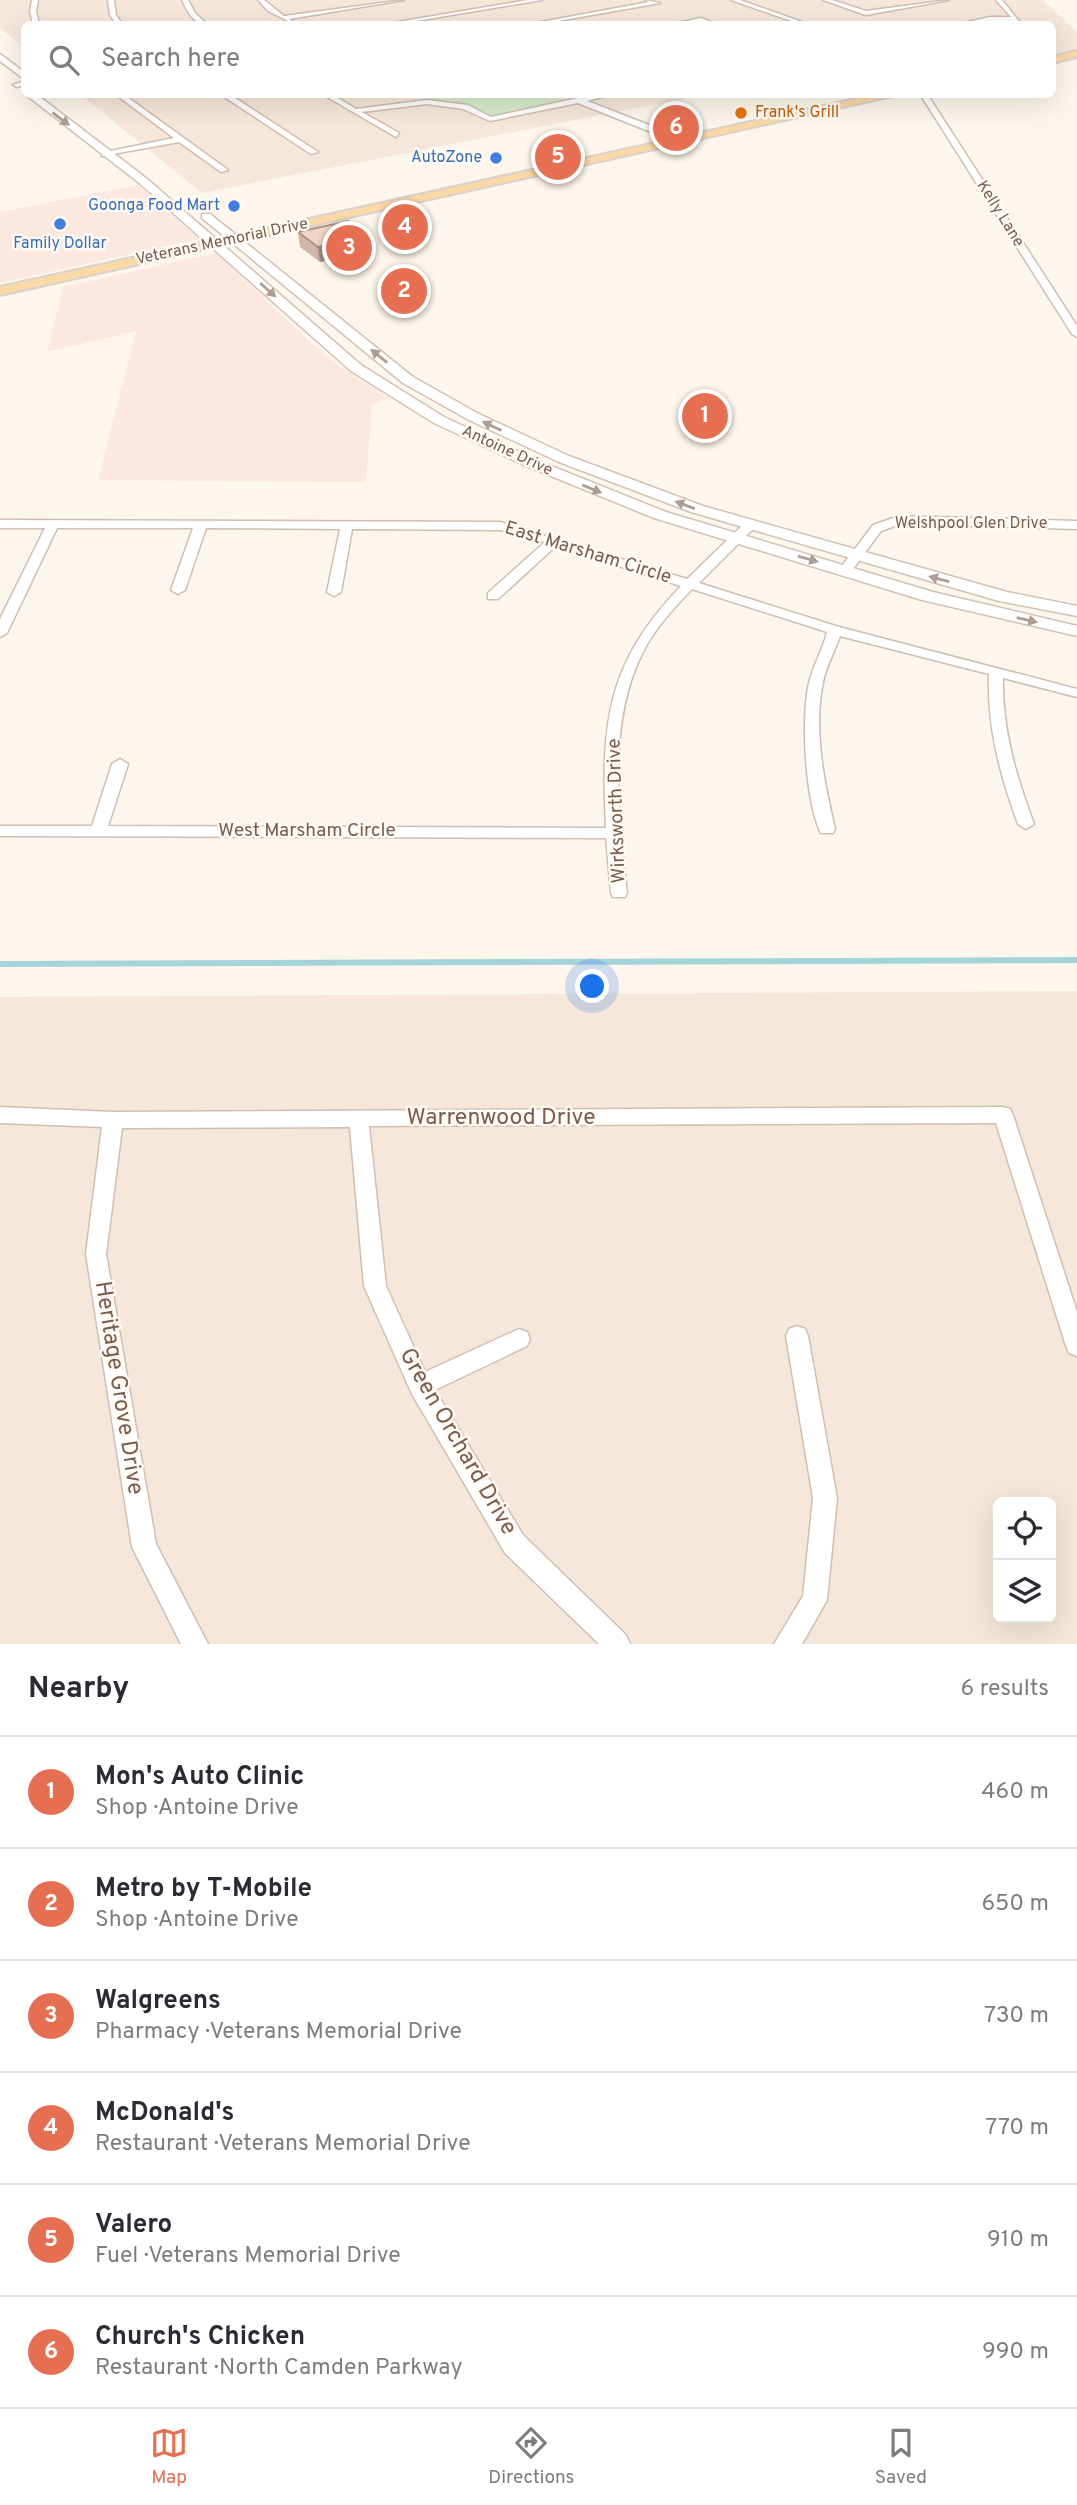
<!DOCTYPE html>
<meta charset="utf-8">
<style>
:root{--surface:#fff;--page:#f7f7f7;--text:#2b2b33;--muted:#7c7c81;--line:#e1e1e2;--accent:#e76f51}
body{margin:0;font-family:Overpass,sans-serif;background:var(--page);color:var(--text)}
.controls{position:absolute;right:21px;bottom:21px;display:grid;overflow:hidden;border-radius:10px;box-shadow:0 7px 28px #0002}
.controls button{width:63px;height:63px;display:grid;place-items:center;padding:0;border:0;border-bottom:2px solid var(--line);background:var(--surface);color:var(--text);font:35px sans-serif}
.you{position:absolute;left:593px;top:987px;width:24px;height:24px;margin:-18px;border:5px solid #fff;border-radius:50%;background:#1a73e8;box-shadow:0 0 0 10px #1a73e833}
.badge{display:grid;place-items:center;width:46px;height:46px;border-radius:50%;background:var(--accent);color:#fff;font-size:23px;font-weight:700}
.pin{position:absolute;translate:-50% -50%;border:4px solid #fff;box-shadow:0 2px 7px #0006}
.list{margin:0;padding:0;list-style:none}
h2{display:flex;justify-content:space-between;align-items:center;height:91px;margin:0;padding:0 28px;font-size:30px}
h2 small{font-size:23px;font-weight:400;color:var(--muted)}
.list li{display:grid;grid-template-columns:46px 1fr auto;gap:21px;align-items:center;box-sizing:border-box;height:112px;padding:0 28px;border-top:2px solid var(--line)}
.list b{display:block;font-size:26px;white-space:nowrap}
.list p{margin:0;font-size:23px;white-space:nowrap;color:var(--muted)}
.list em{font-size:23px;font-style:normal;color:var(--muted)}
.icon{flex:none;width:38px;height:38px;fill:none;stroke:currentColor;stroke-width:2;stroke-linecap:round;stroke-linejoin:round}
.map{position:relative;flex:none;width:1077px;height:1644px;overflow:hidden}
.search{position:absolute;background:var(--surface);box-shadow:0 7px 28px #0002;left:21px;right:21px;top:21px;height:77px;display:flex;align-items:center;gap:18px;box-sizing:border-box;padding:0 24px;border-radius:10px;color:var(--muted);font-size:26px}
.sheet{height:763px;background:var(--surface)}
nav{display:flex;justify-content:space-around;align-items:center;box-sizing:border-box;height:98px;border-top:2px solid var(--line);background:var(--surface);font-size:19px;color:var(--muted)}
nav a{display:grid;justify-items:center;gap:4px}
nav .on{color:var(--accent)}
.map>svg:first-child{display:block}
.residential{fill:#f5e8da;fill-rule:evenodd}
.commercial{fill:#fde8e0}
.green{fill:#d8ecc9}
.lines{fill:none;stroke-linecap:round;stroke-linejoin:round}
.stream{stroke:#a5d3da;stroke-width:6}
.street-casing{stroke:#d1beb0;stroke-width:3}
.secondary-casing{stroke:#d6c0b0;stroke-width:3}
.primary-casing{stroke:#dad1cd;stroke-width:4}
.street{fill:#fff;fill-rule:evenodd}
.secondary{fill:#fff;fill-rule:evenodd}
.primary{fill:#fbd9a5;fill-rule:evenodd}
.wall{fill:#d1b7a8}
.shaded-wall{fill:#aa9588}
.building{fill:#f3d5c3;stroke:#aa9588;stroke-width:2}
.oneway{fill:#af9d94}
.food-dot{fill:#e8710a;stroke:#fffaf3;stroke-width:2.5}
.shop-dot{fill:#3f7fe0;stroke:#fffaf3;stroke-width:2.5}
.labels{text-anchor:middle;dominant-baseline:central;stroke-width:5;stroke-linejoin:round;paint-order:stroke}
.far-food-label{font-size:16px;fill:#c56008;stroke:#fffaf3;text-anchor:start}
.far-shop-label{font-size:16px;fill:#366cbe;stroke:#fffaf3;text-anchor:end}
.far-street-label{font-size:16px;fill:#7a5c4d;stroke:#fffaf3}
.street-label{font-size:19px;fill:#7a5c4d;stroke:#fffaf3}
.near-street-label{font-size:23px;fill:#7a5c4d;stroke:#fffaf3}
</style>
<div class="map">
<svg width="1077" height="1644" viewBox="0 0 1077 1644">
<rect width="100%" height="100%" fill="#fdf6ec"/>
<g class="residential">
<polygon points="0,0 1043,0 1077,32 1077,51 1053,55 1052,24 24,24 24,48 0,28"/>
<polygon points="81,95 704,95 202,193"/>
<path d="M 1077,991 L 1077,1644 L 0,1644 L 0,997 ZM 998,1502 L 1051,1502 L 1051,1618 L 998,1618 Z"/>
</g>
<g class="commercial">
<polygon points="138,185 199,239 0,283 0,212"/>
<polygon points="216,253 310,342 343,369 389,398 372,405 366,482 98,480 136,331 47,352 63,287"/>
</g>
<polygon class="green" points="547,94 571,101 491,116 449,102 427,100 435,95"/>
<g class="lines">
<polyline class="stream" points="0,964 1077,960"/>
<g class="street-casing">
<g id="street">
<polygon points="32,0 38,0 36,11 39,24 33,24 30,11"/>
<polygon points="108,0 114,0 116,15 122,24 116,24 110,15"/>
<path d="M 182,0 L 188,0 L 195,13 L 207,24 C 193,24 187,11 182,0 Z"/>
<polygon points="258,0 264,0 284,16 404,0 289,19 294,22 294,24 268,11"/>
<polygon points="528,0 542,0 398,24 386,24"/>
<polygon points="645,0 660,3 541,24 530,24 649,2"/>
<polygon points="731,0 740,0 808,24 800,24"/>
<polygon points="823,0 832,0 866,11 949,0 866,15"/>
<polygon points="996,0 1002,0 1021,24 1014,21 959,24 990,17 1011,17"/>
<polygon points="701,18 716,24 701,22 672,24"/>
<polygon points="24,81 24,85 17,87 13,85"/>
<polygon points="115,94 123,94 228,170 221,172 179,142 102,156 105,152 174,138"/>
<polygon points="220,94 229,94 318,152 311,154"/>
<polygon points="322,94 331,94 356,109 427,100 468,105 491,117 578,98 613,94 587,101 662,130 676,143 669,145 656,134 578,103 490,121 463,109 427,104 362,112 399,133 396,137"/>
<polygon points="920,94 927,94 1077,326 1077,337 1072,334"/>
<polygon points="899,516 1077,521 1077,529 900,524 881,531 850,573 840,573 839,570 873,525"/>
<path d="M 0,520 L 500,522 L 687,579 L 746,522 L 750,521 L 756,525 L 754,528 L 699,583 L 839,627 L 1077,689 L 1077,697 L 1003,678 C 1002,729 1016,776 1034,824 L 1026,829 L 1018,824 C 1000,775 987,727 989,674 L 840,636 C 835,651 826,666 823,682 C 813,731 824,781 835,829 L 833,833 L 821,833 C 805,801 801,718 809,683 C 813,665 823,650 827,632 L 692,589 C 674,608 655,628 643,652 C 606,724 619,817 627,893 L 625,897 L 613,897 L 611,893 L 606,838 L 0,836 L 0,826 L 92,826 L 112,764 L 120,759 L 128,764 L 108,826 L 606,828 C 601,723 606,664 681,586 L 556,546 L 498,599 L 488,599 L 488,593 L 545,542 L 500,530 L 352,529 L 341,592 L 334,596 L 327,592 L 340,529 L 206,528 L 185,590 L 178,594 L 171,590 L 193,528 L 57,528 L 7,633 L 0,637 L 0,619 L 45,528 L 0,528 Z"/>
<polygon points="0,1107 113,1112 1003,1107 1010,1109 1013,1115 1077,1312 1077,1356 1069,1353 1066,1346 996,1123 369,1126 386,1286 425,1372 519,1329 527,1332 530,1339 527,1346 435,1390 523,1535 626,1635 630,1644 599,1644 505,1553 412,1394 364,1286 350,1127 122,1128 106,1254 156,1544 208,1644 181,1644 132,1547 86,1254 102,1127 0,1123"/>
<polygon points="797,1326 805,1329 808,1336 837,1498 827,1600 802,1644 774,1644 803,1596 813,1498 786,1336 789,1329"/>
</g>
</g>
<g class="secondary-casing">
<g id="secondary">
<polygon points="0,54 24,72 24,79 0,61"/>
<polygon points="25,94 36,94 146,178 361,365 444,417 534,459 666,512 933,592 1077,626 1077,636 922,600 654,518 524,465 434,423 351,371 138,182"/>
<polygon points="202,214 210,214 413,377 479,414 569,456 703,506 1007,592 1077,606 1077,616 999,601 691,512 559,462 469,420 403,383 202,218"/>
</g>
</g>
<g class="primary-casing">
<g id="primary">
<polygon points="1077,51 1077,57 1052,63 1052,57"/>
<polygon points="878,94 901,94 0,295 0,287"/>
</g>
</g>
<use href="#street" class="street"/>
<use href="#secondary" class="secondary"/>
<use href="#primary" class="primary"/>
</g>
<polygon class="wall" points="298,232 371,250 320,262 300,247"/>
<polygon class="shaded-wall" points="370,235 371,250 320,262 318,247"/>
<polygon class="building" points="348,221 370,235 318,247 298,232"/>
<defs><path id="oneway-solid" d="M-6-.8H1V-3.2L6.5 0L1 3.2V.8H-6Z" transform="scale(1.75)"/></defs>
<g class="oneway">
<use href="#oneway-solid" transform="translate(61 119) rotate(37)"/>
<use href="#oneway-solid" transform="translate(268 290) rotate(42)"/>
<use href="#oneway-solid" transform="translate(379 356) rotate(-141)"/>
<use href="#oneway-solid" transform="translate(492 426) rotate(-155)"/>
<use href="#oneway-solid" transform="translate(592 489) rotate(22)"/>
<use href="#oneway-solid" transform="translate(685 505) rotate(-159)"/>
<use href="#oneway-solid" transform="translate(808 559) rotate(16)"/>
<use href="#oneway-solid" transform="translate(939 579) rotate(-165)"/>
<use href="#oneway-solid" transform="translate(1027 620) rotate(13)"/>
</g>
<circle class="food-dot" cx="741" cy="113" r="7"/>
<g class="shop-dot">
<circle cx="496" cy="158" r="7"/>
<circle cx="234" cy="206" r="7"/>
<circle cx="60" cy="224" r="7"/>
</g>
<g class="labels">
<g class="far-food-label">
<text x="755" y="113">Frank's Grill</text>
</g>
<g class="far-shop-label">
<text x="482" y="158">AutoZone</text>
<text x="220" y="206">Goonga Food Mart</text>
<text x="60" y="244" text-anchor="middle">Family Dollar</text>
</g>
<g class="far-street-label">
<text transform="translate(1000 214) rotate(58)">Kelly Lane</text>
<text transform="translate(222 242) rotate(-12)">Veterans Memorial Drive</text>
<text transform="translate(507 451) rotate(25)">Antoine Drive</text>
<text x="971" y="524">Welshpool Glen Drive</text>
</g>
<g class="street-label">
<text transform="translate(588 553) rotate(17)">East Marsham Circle</text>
<text transform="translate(617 811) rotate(-92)">Wirksworth Drive</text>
<text x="307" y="831">West Marsham Circle</text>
</g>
<g class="near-street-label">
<text x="501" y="1118">Warrenwood Drive</text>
<text transform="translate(118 1388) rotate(81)">Heritage Grove Drive</text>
<text transform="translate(457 1442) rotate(60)">Green Orchard Drive</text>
</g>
</g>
</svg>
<div class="controls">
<button><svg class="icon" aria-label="locate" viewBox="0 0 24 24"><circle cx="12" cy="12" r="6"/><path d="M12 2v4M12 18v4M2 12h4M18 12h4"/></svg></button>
<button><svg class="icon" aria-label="layers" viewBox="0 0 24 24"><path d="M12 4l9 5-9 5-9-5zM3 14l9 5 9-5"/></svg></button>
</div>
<div class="you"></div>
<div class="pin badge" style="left:705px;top:416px">1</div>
<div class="pin badge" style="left:404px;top:291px">2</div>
<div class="pin badge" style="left:349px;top:248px">3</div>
<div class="pin badge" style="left:405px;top:227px">4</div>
<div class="pin badge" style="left:558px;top:157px">5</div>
<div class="pin badge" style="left:676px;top:128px">6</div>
<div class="search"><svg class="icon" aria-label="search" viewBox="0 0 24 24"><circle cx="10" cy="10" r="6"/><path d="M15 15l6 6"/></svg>Search here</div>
</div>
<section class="sheet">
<h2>Nearby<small>6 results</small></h2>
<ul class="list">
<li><span class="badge">1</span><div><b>Mon's Auto Clinic</b><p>Shop · Antoine Drive</p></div><em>460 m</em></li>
<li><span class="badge">2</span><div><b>Metro by T-Mobile</b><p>Shop · Antoine Drive</p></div><em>650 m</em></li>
<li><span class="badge">3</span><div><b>Walgreens</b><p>Pharmacy · Veterans Memorial Drive</p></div><em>730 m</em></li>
<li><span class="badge">4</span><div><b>McDonald's</b><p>Restaurant · Veterans Memorial Drive</p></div><em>770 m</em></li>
<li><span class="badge">5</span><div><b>Valero</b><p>Fuel · Veterans Memorial Drive</p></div><em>910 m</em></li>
<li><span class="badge">6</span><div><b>Church's Chicken</b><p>Restaurant · North Camden Parkway</p></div><em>990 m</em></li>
</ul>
</section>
<nav>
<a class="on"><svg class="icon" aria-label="map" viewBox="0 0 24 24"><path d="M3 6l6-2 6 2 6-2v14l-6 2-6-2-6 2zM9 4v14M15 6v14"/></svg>Map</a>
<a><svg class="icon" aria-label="directions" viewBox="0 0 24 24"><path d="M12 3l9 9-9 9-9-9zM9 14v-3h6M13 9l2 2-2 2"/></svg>Directions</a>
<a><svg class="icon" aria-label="saved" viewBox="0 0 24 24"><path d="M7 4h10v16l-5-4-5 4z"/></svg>Saved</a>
</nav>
